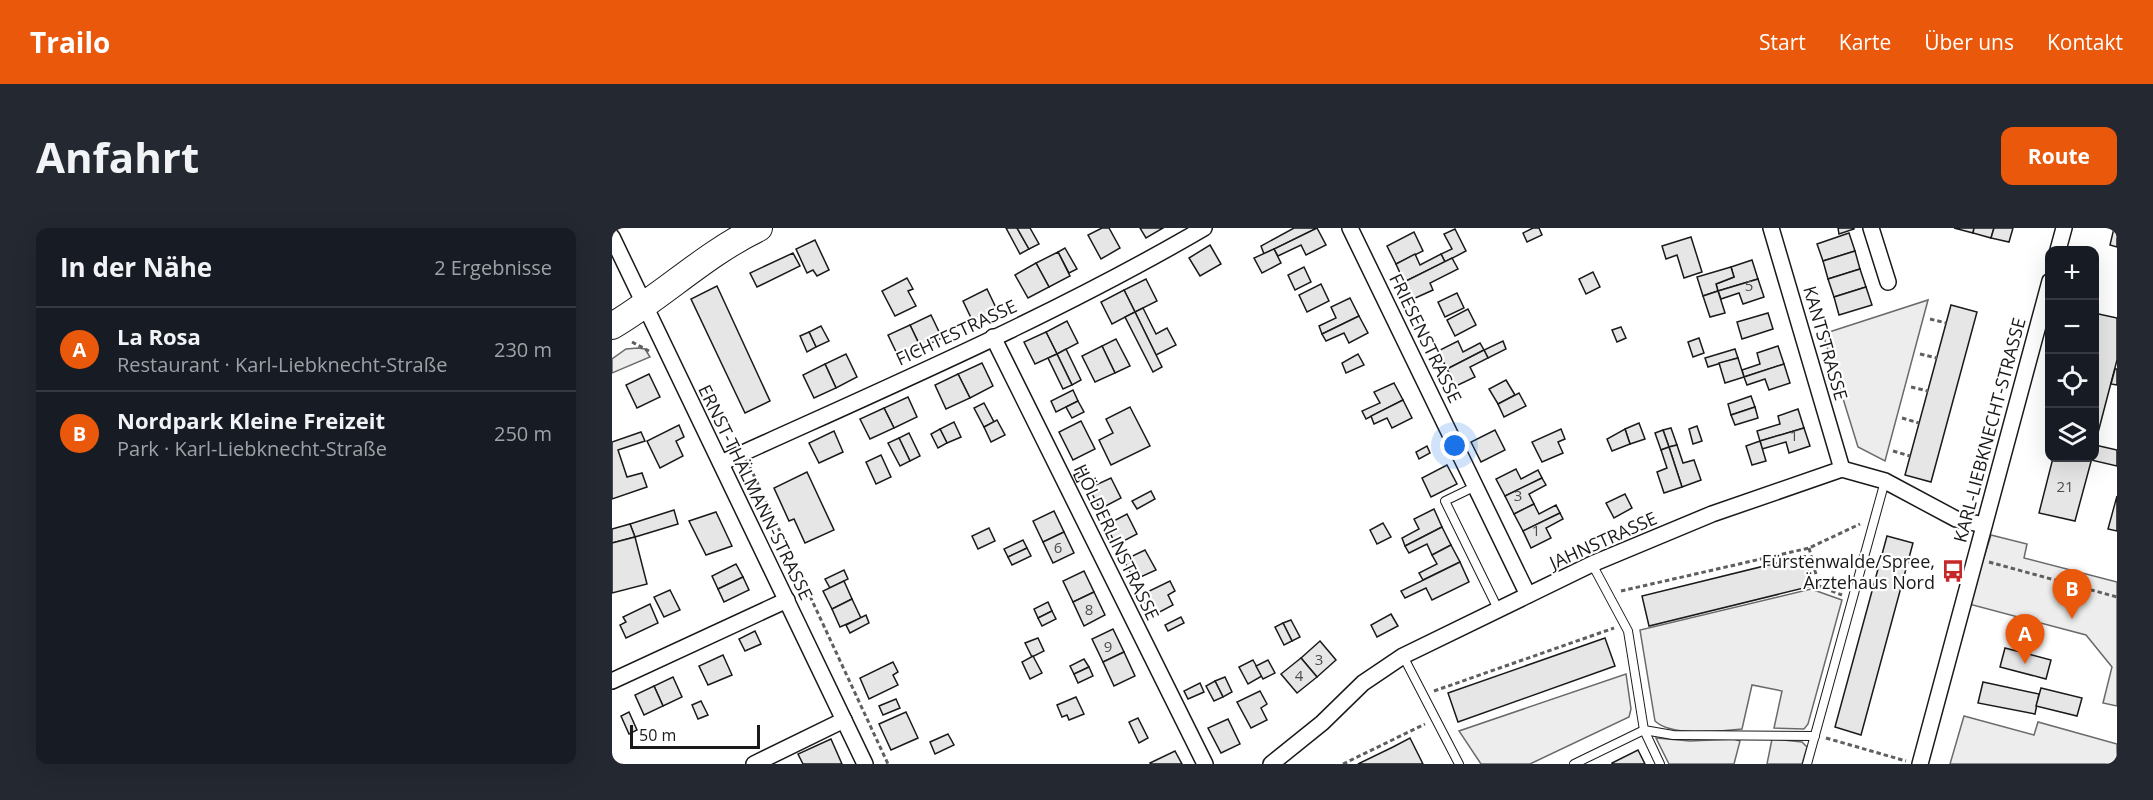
<!DOCTYPE html>
<html lang="de">
<meta charset="utf-8">
<style>
:root{--surface:#171b24;--page:#242831;--text:#f1f3f6;--muted:#9ea1a6;--line:#363941;--accent:#ea580c}
body{margin:0;font-family:"Open Sans",sans-serif;background:var(--page);color:var(--text)}
.controls{position:absolute;right:18px;top:18px;display:grid;overflow:hidden;border-radius:12px;box-shadow:0 6px 24px #0002}
.controls button{width:54px;height:54px;display:grid;place-items:center;padding:0;border:0;border-bottom:2px solid var(--line);background:var(--surface);color:var(--text);font:30px sans-serif}
.scale{position:absolute;left:18px;bottom:15px;width:130px;box-sizing:border-box;padding-left:6px;border:3px solid #1a1a1a;border-top:0;font-size:16px;line-height:21px;white-space:nowrap;color:#1a1a1a;-webkit-text-stroke:4px #fff;paint-order:stroke}
.you{position:absolute;left:843px;top:218px;width:21px;height:21px;margin:-15px;border:4px solid #fff;border-radius:50%;background:#1a73e8;box-shadow:0 0 0 9px #1a73e833}
.badge{display:grid;place-items:center;width:39px;height:39px;border-radius:50%;background:var(--accent);color:#fff;font-size:20px;font-weight:700}
.pin{position:absolute;translate:-50% -50px;filter:drop-shadow(0 2px 3px #0008)}
.pin::after{content:'';position:absolute;top:32px;width:21px;height:18px;background:inherit;clip-path:polygon(0 0,100% 0,50% 100%)}
.list{margin:0;padding:0;list-style:none}
h2{display:flex;justify-content:space-between;align-items:center;height:78px;margin:0;padding:0 24px;font-size:26px}
h2 small{font-size:20px;font-weight:400;color:var(--muted)}
.list li{display:grid;grid-template-columns:39px 1fr auto;gap:18px;align-items:center;box-sizing:border-box;height:84px;padding:0 24px;border-top:2px solid var(--line)}
.list b{display:block;font-size:22px;white-space:nowrap}
.list p{margin:0;font-size:20px;white-space:nowrap;color:var(--muted)}
.list em{font-size:20px;font-style:normal;color:var(--muted)}
.icon{flex:none;width:33px;height:33px;fill:none;stroke:currentColor;stroke-width:2;stroke-linecap:round;stroke-linejoin:round}
.map{position:relative;flex:none;width:1505px;height:536px;overflow:hidden;border-radius:12px}
header{display:flex;align-items:center;gap:36px;box-sizing:border-box;height:84px;padding:0 30px;background:var(--accent);color:#fff}
header strong{font-size:28px}
nav{display:flex;gap:33px;margin-inline-start:auto;font-size:21px}
.intro{display:flex;align-items:center;justify-content:space-between;box-sizing:border-box;height:144px;padding:0 36px}
h1{margin:0;font-size:42px}
.button{padding:15px 27px;border-radius:12px;background:var(--accent);color:#fff;font-size:21px;font-weight:700}
main{display:flex;gap:36px;padding:0 36px}
aside{flex:1;background:var(--surface);border-radius:12px;box-shadow:0 6px 24px #0002}
.map>svg:first-child{display:block}
.green{fill:#ededed;stroke:#6a6a6a;stroke-width:1.5}
.building{fill:#e6e6e6;stroke:#1a1a1a;stroke-width:1.5}
.lines{fill:none;stroke-linecap:round;stroke-linejoin:round}
.lane-casing{stroke:#1a1a1a;stroke-width:10}
.street-casing{stroke:#1a1a1a;stroke-width:18}
.primary-casing{stroke:#1a1a1a;stroke-width:28}
.path{stroke:#5f5f5f;stroke-width:3;stroke-dasharray:4.5 3;stroke-linecap:butt}
.lane{stroke:#fff;stroke-width:8}
.street{stroke:#fff;stroke-width:15}
.primary{stroke:#fff;stroke-width:26}
.labels{text-anchor:middle;dominant-baseline:central;stroke-width:4.5;stroke-linejoin:round;paint-order:stroke}
.number-label{font-size:15px;fill:#4d4d4d}
.street-label{font-size:18px;fill:#1a1a1a;stroke:#fff}
.poi-label{font-size:18px;fill:#1a1a1a;stroke:#fff;text-anchor:end}
</style>
<header>
<strong>Trailo</strong>
<nav><a>Start</a><a>Karte</a><a>Über uns</a><a>Kontakt</a></nav>
</header>
<div class="intro"><h1>Anfahrt</h1><a class="button">Route</a></div>
<main>
<aside>
<h2>In der Nähe<small>2 Ergebnisse</small></h2>
<ul class="list">
<li><span class="badge">A</span><div><b>La Rosa</b><p>Restaurant · Karl-Liebknecht-Straße</p></div><em>230 m</em></li>
<li><span class="badge">B</span><div><b>Nordpark Kleine Freizeit</b><p>Park · Karl-Liebknecht-Straße</p></div><em>250 m</em></li>
</ul>
</aside>
<div class="map">
<svg width="1505" height="536" viewBox="0 0 1505 536">
<rect width="100%" height="100%" fill="#fff"/>
<g class="green">
<polygon points="1316,72 1273,233 1246,219 1211,106"/>
<polygon points="26,120 33,121 38,129 0,145 0,131 14,121"/>
<polygon points="1379,307 1415,316 1412,330 1505,354 1505,478 1491,475 1500,439 1474,407 1357,376"/>
<path d="M 1199,361 L 1230,372 L 1196,496 L 1192,501 L 1162,500 L 1170,463 L 1140,457 L 1130,501 C 1108,503 1060,509 1043,493 L 1028,402 Z"/>
<polygon points="1014,446 1019,481 1017,489 918,536 869,536 847,503"/>
<polygon points="1352,488 1422,507 1426,494 1505,516 1505,536 1338,536"/>
<polygon points="1044,510 1078,513 1122,511 1128,513 1122,536 1057,536"/>
<polygon points="1160,511 1190,514 1195,519 1190,536 1155,536"/>
</g>
<g class="building">
<polygon points="394,0 405,0 417,21 408,26"/>
<polygon points="405,0 418,0 427,16 417,21"/>
<polygon points="490,0 497,0 508,20 489,31 476,7"/>
<polygon points="528,0 551,0 534,10"/>
<polygon points="682,0 705,0 652,26 649,18"/>
<polygon points="705,0 714,17 694,27 689,17 666,28 662,21"/>
<polygon points="921,0 927,0 930,7 915,14 911,5"/>
<polygon points="1226,0 1242,0 1242,1 1227,6"/>
<polygon points="1342,0 1362,0 1361,5"/>
<polygon points="1362,0 1382,0 1379,10 1361,5"/>
<polygon points="1382,0 1401,0 1397,14 1379,10"/>
<polygon points="1502,0 1505,0 1505,19 1498,17"/>
<polygon points="843,1 854,23 833,34 829,26 840,21 832,6"/>
<polygon points="802,4 811,23 784,36 775,18"/>
<polygon points="1237,5 1243,23 1211,33 1205,16"/>
<polygon points="1079,9 1090,44 1072,50 1065,27 1054,31 1050,18"/>
<polygon points="203,12 217,42 205,48 201,42 195,45 184,21"/>
<polygon points="598,17 609,36 588,48 577,30"/>
<polygon points="453,20 465,41 457,45 446,24"/>
<polygon points="662,21 669,35 650,45 642,30"/>
<polygon points="1243,23 1248,41 1216,51 1211,33"/>
<polygon points="446,24 458,48 437,59 424,35"/>
<polygon points="181,25 188,38 145,59 138,45"/>
<polygon points="803,26 808,37 829,26 833,34 792,54 784,36"/>
<polygon points="840,30 846,41 818,55 821,62 801,71 792,54"/>
<polygon points="1140,32 1146,51 1106,63 1104,56 1122,49 1119,39"/>
<polygon points="424,35 437,59 416,70 403,47"/>
<polygon points="692,39 699,54 683,62 676,47"/>
<polygon points="1119,39 1122,49 1104,56 1106,63 1091,68 1085,49"/>
<polygon points="1248,41 1254,59 1222,69 1216,51"/>
<polygon points="981,44 988,59 974,66 967,51"/>
<polygon points="295,50 301,61 296,63 304,78 283,88 270,63"/>
<polygon points="534,51 545,73 523,84 512,62"/>
<polygon points="1146,51 1152,69 1131,76 1127,65 1109,71 1106,63"/>
<polygon points="709,56 717,73 695,84 687,67"/>
<polygon points="105,58 158,173 133,185 79,71"/>
<polygon points="1254,59 1260,77 1227,87 1222,69"/>
<polygon points="375,61 386,84 362,96 351,73"/>
<polygon points="512,62 523,84 500,96 489,74"/>
<polygon points="1106,63 1113,85 1098,89 1091,68"/>
<polygon points="845,65 852,80 833,89 826,74"/>
<polygon points="738,70 747,88 710,106 707,98 724,90 719,79"/>
<polygon points="1339,77 1365,84 1319,254 1293,247"/>
<polygon points="531,80 544,106 555,100 564,117 544,127 523,84"/>
<polygon points="856,81 864,97 843,108 835,92"/>
<polygon points="523,84 550,139 541,144 513,89"/>
<polygon points="1156,85 1161,101 1130,111 1125,94"/>
<polygon points="1482,85 1505,90 1505,132 1482,220"/>
<polygon points="319,87 330,110 309,120 298,97"/>
<polygon points="747,88 756,105 737,115 732,105 714,113 710,106"/>
<polygon points="455,93 466,115 445,126 434,104"/>
<polygon points="298,97 309,120 287,130 276,107"/>
<polygon points="209,98 217,113 204,119 197,104"/>
<polygon points="1009,99 1014,110 1005,114 1000,102"/>
<polygon points="197,104 204,119 195,124 188,108"/>
<polygon points="434,104 445,126 423,136 412,114"/>
<polygon points="1087,110 1092,125 1081,129 1076,114"/>
<polygon points="504,111 518,138 503,145 490,118"/>
<polygon points="846,113 851,124 868,115 872,122 835,141 826,123"/>
<polygon points="891,113 894,121 876,130 872,122"/>
<polygon points="490,118 503,145 483,154 470,128"/>
<polygon points="1166,118 1172,136 1132,149 1130,142 1148,136 1145,125"/>
<polygon points="454,121 469,152 460,157 445,126"/>
<polygon points="1123,121 1126,130 1096,139 1093,130"/>
<polygon points="872,122 876,130 858,139 863,149 844,158 835,141"/>
<polygon points="234,126 245,149 224,160 213,136"/>
<polygon points="445,126 460,157 451,161 436,130"/>
<polygon points="746,126 752,137 734,145 730,135"/>
<polygon points="1126,130 1132,149 1113,155 1107,135"/>
<polygon points="370,135 381,158 358,170 346,146"/>
<polygon points="213,136 224,160 202,170 191,147"/>
<polygon points="1172,136 1178,155 1157,162 1153,151 1135,157 1132,149"/>
<polygon points="1503,141 1505,141 1505,157 1499,156"/>
<polygon points="37,146 48,169 25,180 14,157"/>
<polygon points="346,146 358,170 334,181 323,157"/>
<polygon points="894,152 903,167 886,176 877,161"/>
<polygon points="782,155 791,172 754,191 750,183 768,175 762,164"/>
<polygon points="461,162 466,173 444,184 439,173"/>
<polygon points="907,165 914,178 892,189 886,176"/>
<polygon points="1139,168 1143,179 1119,187 1116,176"/>
<polygon points="296,169 305,189 282,200 272,180"/>
<polygon points="791,172 800,190 780,200 775,190 762,196 759,188"/>
<polygon points="466,173 472,184 460,190 454,179"/>
<polygon points="372,175 382,194 372,199 362,180"/>
<polygon points="518,179 538,218 499,237 487,212 501,205 494,191"/>
<polygon points="1143,179 1146,190 1123,197 1119,187"/>
<polygon points="272,180 282,200 258,211 248,191"/>
<polygon points="1186,181 1192,200 1148,213 1145,203 1168,196 1166,188"/>
<polygon points="385,192 393,207 379,214 372,199"/>
<polygon points="469,193 483,221 461,232 447,204"/>
<polygon points="342,194 349,209 335,215 328,201"/>
<polygon points="1027,195 1033,211 1018,216 1013,201"/>
<polygon points="67,197 72,209 64,213 71,228 48,240 35,213"/>
<polygon points="1085,198 1090,213 1081,216 1077,201"/>
<polygon points="1059,200 1065,217 1057,219 1051,202"/>
<polygon points="1192,200 1198,218 1177,225 1174,214 1150,221 1148,213"/>
<polygon points="328,201 335,215 326,220 319,206"/>
<polygon points="949,201 953,211 946,214 951,225 930,234 920,214"/>
<polygon points="1013,201 1018,216 1000,223 995,211"/>
<polygon points="883,202 893,222 869,234 859,214"/>
<polygon points="1051,202 1057,219 1049,222 1043,205"/>
<polygon points="222,203 231,224 207,235 197,215"/>
<polygon points="29,204 33,213 6,222 15,249 30,245 35,259 0,271 0,214"/>
<polygon points="297,205 308,228 298,233 287,210"/>
<polygon points="287,210 298,233 288,238 276,215"/>
<polygon points="1148,213 1154,233 1140,237 1134,218"/>
<polygon points="1065,217 1071,235 1082,232 1089,252 1070,259 1057,219"/>
<polygon points="1483,217 1505,222 1505,238 1479,232 1482,230"/>
<polygon points="815,218 818,225 807,231 804,224"/>
<polygon points="1057,219 1070,259 1052,265 1045,244 1055,240 1049,222"/>
<polygon points="269,227 279,249 264,256 254,234"/>
<polygon points="1441,230 1480,230 1463,293 1427,285"/>
<polygon points="835,237 845,256 819,269 810,250"/>
<polygon points="474,241 477,249 465,254 462,247"/>
<polygon points="904,241 909,251 926,242 930,250 893,268 884,251"/>
<polygon points="195,244 222,302 193,315 182,291 177,293 162,260"/>
<polygon points="499,250 509,270 488,281 477,260"/>
<polygon points="930,250 934,257 917,266 922,276 902,286 893,268"/>
<polygon points="539,263 543,271 525,281 520,273"/>
<polygon points="1013,266 1020,280 1002,290 994,275"/>
<polygon points="1505,268 1505,303 1496,301"/>
<polygon points="922,276 927,286 944,277 948,285 911,303 902,286"/>
<polygon points="822,281 830,299 793,318 790,310 807,301 802,291"/>
<polygon points="62,282 66,296 23,309 18,296"/>
<polygon points="442,283 452,304 431,314 421,293"/>
<polygon points="104,284 120,318 94,327 77,293"/>
<polygon points="948,285 951,291 934,300 939,310 919,320 911,303"/>
<polygon points="515,286 525,306 504,317 494,297"/>
<polygon points="771,295 779,309 765,316 758,302"/>
<polygon points="18,296 23,309 0,315 0,301"/>
<polygon points="830,299 839,317 820,327 815,316 797,325 793,318"/>
<polygon points="377,300 383,313 366,321 360,308"/>
<polygon points="452,304 462,325 441,335 431,314"/>
<polygon points="1275,308 1301,315 1249,507 1223,499"/>
<polygon points="23,309 35,356 0,365 0,315"/>
<polygon points="411,312 415,320 396,329 392,321"/>
<polygon points="839,317 848,334 811,352 807,345 825,336 820,327"/>
<polygon points="415,320 419,328 400,337 396,329"/>
<polygon points="533,322 544,342 522,352 512,332"/>
<polygon points="1193,328 1200,358 1037,398 1030,368"/>
<polygon points="848,334 857,354 820,372 814,360 793,370 789,363"/>
<polygon points="124,336 131,349 106,361 100,348"/>
<polygon points="232,342 236,351 218,360 213,351"/>
<polygon points="472,343 482,364 461,374 451,353"/>
<polygon points="131,349 137,362 112,374 106,361"/>
<polygon points="232,353 240,371 220,381 211,363"/>
<polygon points="558,353 563,363 556,367 561,377 540,388 529,367"/>
<polygon points="58,362 68,382 52,389 42,369"/>
<polygon points="482,364 493,387 472,398 461,374"/>
<polygon points="240,371 249,390 228,399 220,381"/>
<polygon points="436,374 440,383 426,390 422,381"/>
<polygon points="38,376 46,395 14,410 8,397 14,394 11,389"/>
<polygon points="440,383 444,391 430,398 426,390"/>
<polygon points="779,386 786,398 765,409 759,397"/>
<polygon points="254,387 257,395 238,405 234,397"/>
<polygon points="569,389 572,395 556,403 553,397"/>
<polygon points="679,392 688,409 680,413 671,395"/>
<polygon points="671,395 680,413 672,417 663,399"/>
<polygon points="501,401 512,424 491,434 480,411"/>
<polygon points="143,403 149,416 133,423 127,411"/>
<polygon points="426,410 432,423 420,429 413,415"/>
<polygon points="993,410 1003,438 846,494 836,465"/>
<polygon points="708,413 724,432 705,449 689,430"/>
<polygon points="1393,420 1439,432 1434,451 1388,439"/>
<polygon points="512,424 523,448 502,458 491,434"/>
<polygon points="111,427 120,447 96,457 87,438"/>
<polygon points="421,428 430,445 418,451 410,434"/>
<polygon points="689,430 705,449 685,465 669,446"/>
<polygon points="472,431 477,439 462,446 458,438"/>
<polygon points="641,432 650,448 636,456 627,439"/>
<polygon points="656,432 663,445 651,451 644,438"/>
<polygon points="281,434 286,444 281,447 286,457 257,471 248,450"/>
<polygon points="477,439 481,448 466,455 462,446"/>
<polygon points="61,449 70,469 51,478 42,458"/>
<polygon points="613,449 620,464 611,469 603,453"/>
<polygon points="603,453 611,469 602,473 594,458"/>
<polygon points="1371,454 1427,466 1423,486 1366,475"/>
<polygon points="588,455 592,464 576,471 572,463"/>
<polygon points="42,458 51,478 32,487 23,467"/>
<polygon points="1429,460 1470,470 1465,488 1424,478"/>
<polygon points="648,463 655,476 649,480 655,492 639,500 625,474"/>
<polygon points="464,469 472,486 457,492 455,487 450,489 445,477"/>
<polygon points="284,471 288,480 271,487 267,478"/>
<polygon points="89,473 96,487 86,491 80,477"/>
<polygon points="17,484 25,502 17,506 9,488"/>
<polygon points="294,484 306,510 279,522 267,496"/>
<polygon points="526,490 536,510 527,515 517,494"/>
<polygon points="616,491 628,516 609,525 596,500"/>
<polygon points="336,506 342,517 323,526 318,514"/>
<polygon points="798,510 811,536 746,536 781,519"/>
<polygon points="219,511 230,536 191,536 186,526"/>
<polygon points="1026,522 1033,536 1000,536 1000,535"/>
<polygon points="563,523 570,536 539,536 538,535"/>
</g>
<g class="lines">
<g class="lane-casing">
<g id="lane">
<polyline points="864,258 833,273 886,381"/>
<polyline points="980,336 1016,403 1032,502 1061,507 1203,508"/>
<polyline points="791,428 847,536"/>
<polyline points="962,536 1032,502 1048,536"/>
<polyline points="1195,536 1273,253"/>
</g>
</g>
<g class="street-casing">
<g id="street">
<polyline points="738,0 916,367"/>
<polyline points="1159,0 1230,241"/>
<polyline points="1259,0 1276,54"/>
<polyline points="0,9 253,536"/>
<polyline points="1446,22 1452,0"/>
<polyline points="381,109 593,536"/>
<path d="M 109,235 C 271,161 438,90 592,0"/>
<polyline points="0,453 175,372"/>
<polyline points="142,536 232,492"/>
<polyline points="659,536 710,495 751,455 791,428 980,336 1100,286 1230,241 1273,253 1344,291 1372,297"/>
<polyline points="1308,536 1438,53"/>
</g>
</g>
<g class="primary-casing">
<path id="primary" d="M 0,98 C 51,68 93,26 147,0"/>
</g>
<g class="path">
<polyline points="1318,91 1334,95"/>
<polyline points="20,114 37,123"/>
<polyline points="1308,126 1325,130"/>
<polyline points="1299,159 1316,163"/>
<polyline points="1290,190 1307,195"/>
<polyline points="1281,223 1298,228"/>
<polyline points="138,239 276,536"/>
<polyline points="1197,320 1207,358 1230,367"/>
<polyline points="1377,334 1505,369"/>
<polyline points="1009,363 1197,320 1248,296"/>
<polyline points="822,463 1002,400"/>
<polyline points="1214,510 1294,533"/>
<polyline points="731,536 813,496"/>
</g>
<use href="#lane" class="lane"/>
<use href="#street" class="street"/>
<use href="#primary" class="primary"/>
</g>
<defs>
<g id="bus-bare" transform="scale(1.8)"><path d="M-5-6H5V4H4V6H2V4H-2V6H-4V4H-5ZM-3.5-4V0h7V-4ZM-3.5 1.2v1.5H-2V1.2ZM2 1.2v1.5H3.5V1.2Z" fill="#c62828" stroke="#fff" stroke-width="2.5" paint-order="stroke"/></g>
</defs>
<g fill-rule="evenodd">
<use href="#bus-bare" x="1341" y="343"/>
</g>
<g class="labels">
<g class="number-label">
<text x="1137" y="57">5</text>
<text x="1182" y="207">1</text>
<text x="1453" y="258">21</text>
<text x="906" y="267">3</text>
<text x="924" y="302">1</text>
<text x="446" y="319">6</text>
<text x="477" y="381">8</text>
<text x="496" y="418">9</text>
<text x="707" y="431">3</text>
<text x="687" y="447">4</text>
</g>
<g class="street-label">
<text transform="translate(344 104) rotate(-25)">FICHTESTRASSE</text>
<text transform="translate(814 110) rotate(64)">FRIESENSTRASSE</text>
<text transform="translate(1214 115) rotate(74)">KANTSTRASSE</text>
<text transform="translate(1377 202) rotate(-75)">KARL-LIEBKNECHT-STRASSE</text>
<text transform="translate(144 264) rotate(64)">ERNST-THÄLMANN-STRASSE</text>
<text transform="translate(991 312) rotate(-24)">JAHNSTRASSE</text>
<text transform="translate(505 314) rotate(64)">HÖLDERLINSTRASSE</text>
</g>
<g class="poi-label">
<text x="1323" y="333">Fürstenwalde/Spree,<tspan x="1323" dy="21">Ärztehaus Nord</tspan></text>
</g>
</g>
</svg>
<div class="controls">
<button>+</button>
<button>−</button>
<button><svg class="icon" aria-label="locate" viewBox="0 0 24 24"><circle cx="12" cy="12" r="6"/><path d="M12 2v4M12 18v4M2 12h4M18 12h4"/></svg></button>
<button><svg class="icon" aria-label="layers" viewBox="0 0 24 24"><path d="M12 4l9 5-9 5-9-5zM3 14l9 5 9-5"/></svg></button>
</div>
<div class="scale">50 m</div>
<div class="you"></div>
<div class="pin badge" style="left:1413px;top:436px">A</div>
<div class="pin badge" style="left:1460px;top:391px">B</div>
</div>
</main>
